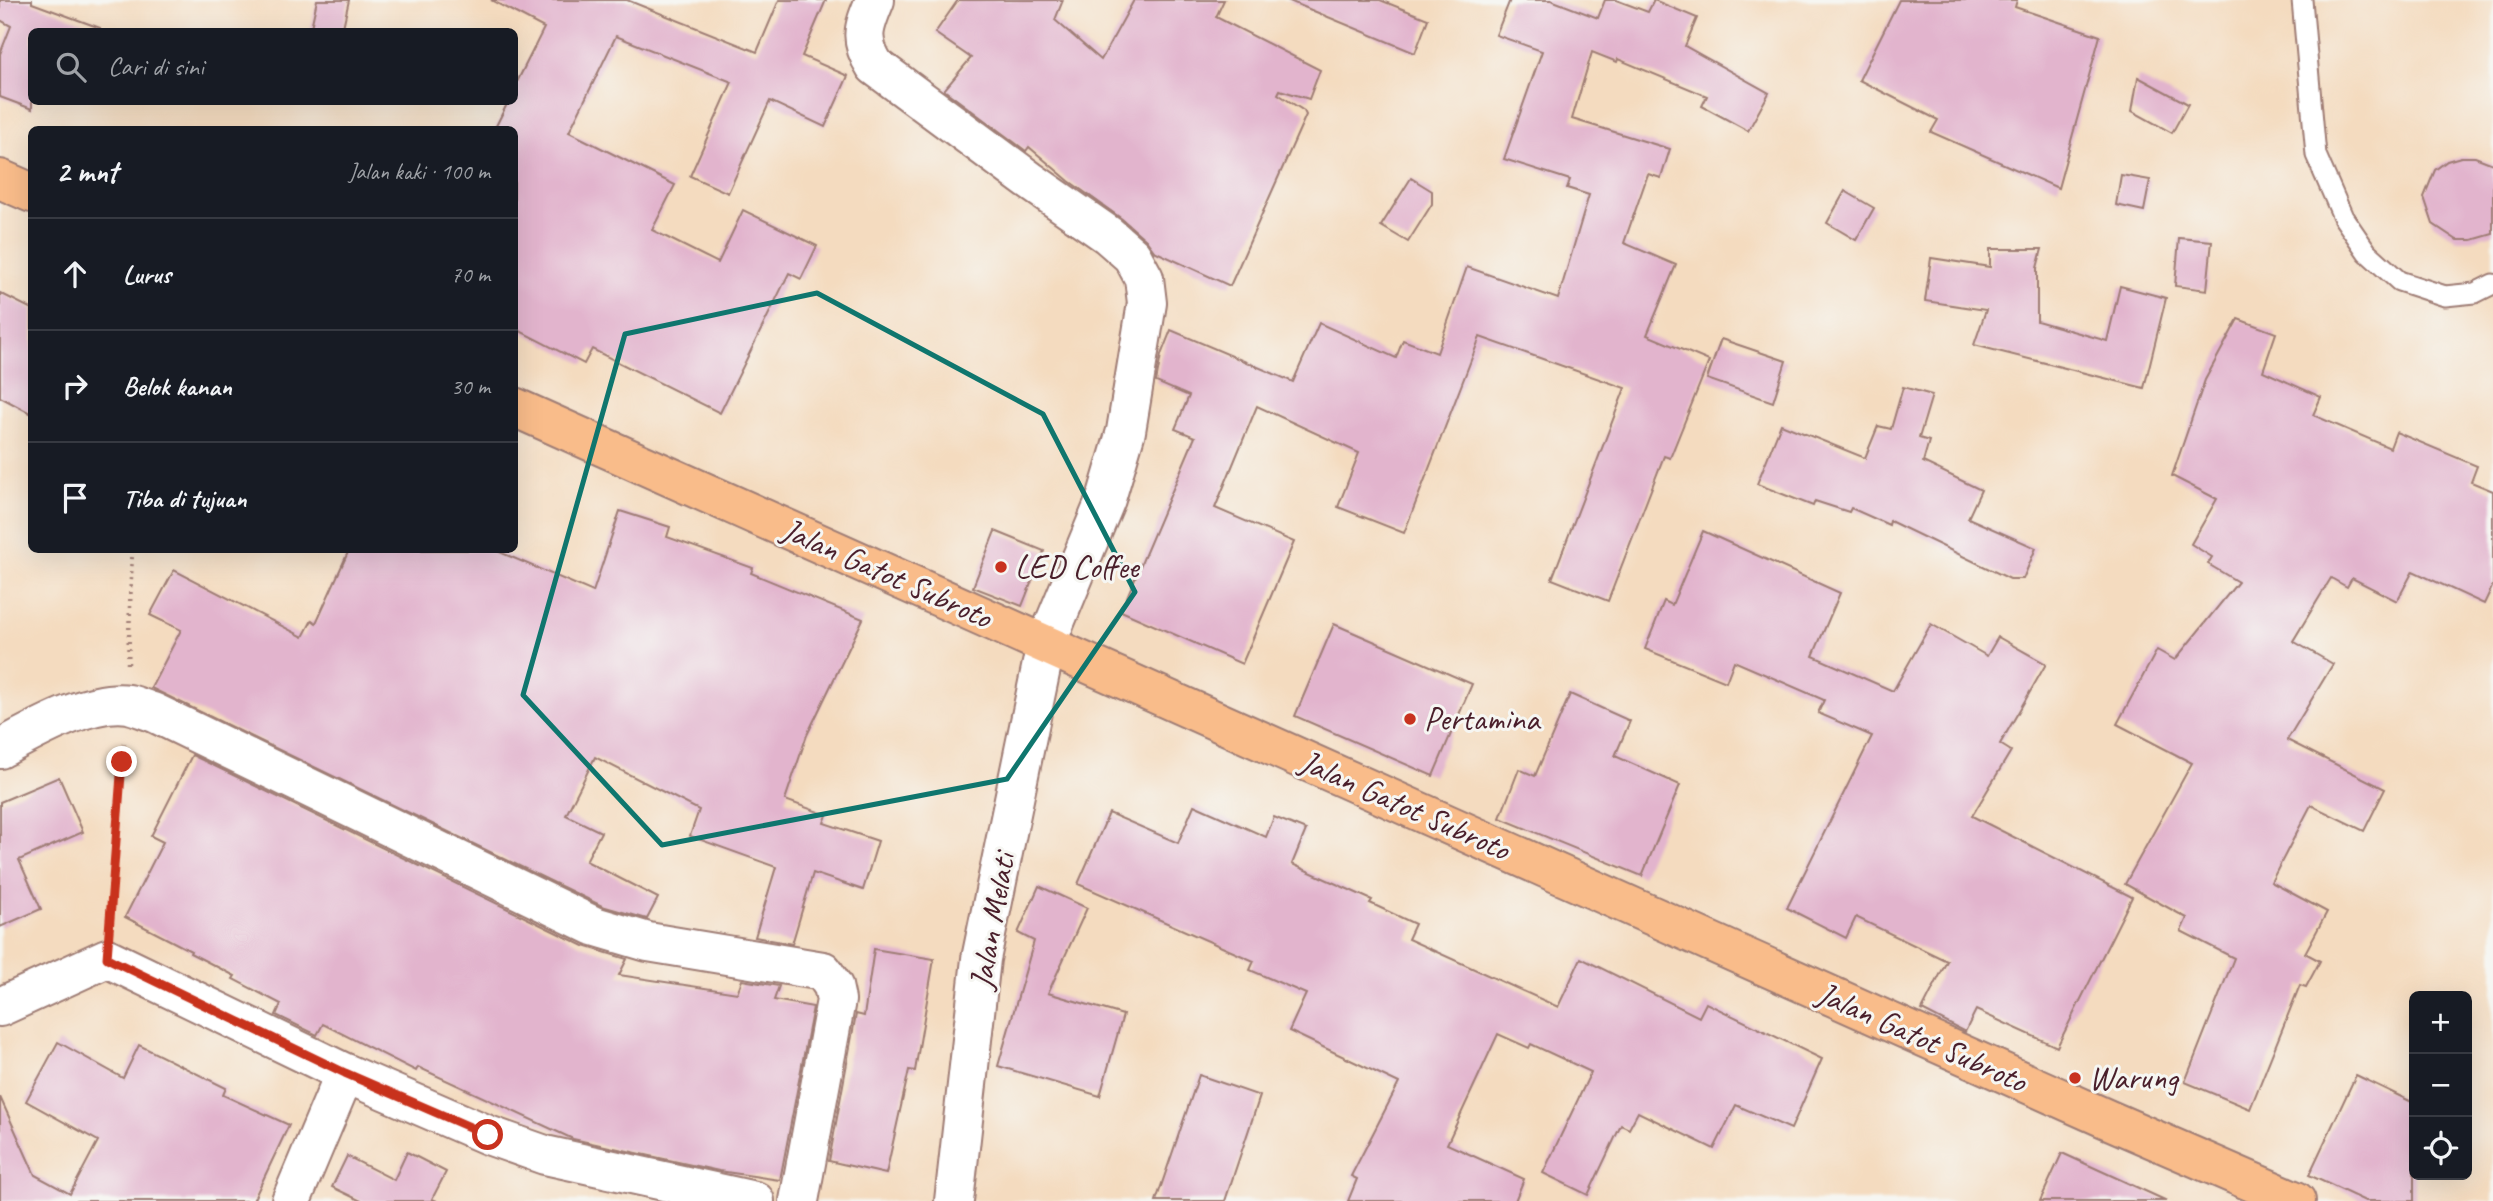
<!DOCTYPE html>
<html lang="id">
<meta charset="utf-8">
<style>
:root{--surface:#171b24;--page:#242831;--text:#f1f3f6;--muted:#9ea1a6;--line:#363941}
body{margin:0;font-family:Caveat,sans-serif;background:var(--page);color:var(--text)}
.controls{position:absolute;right:21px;bottom:21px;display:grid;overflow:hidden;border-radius:10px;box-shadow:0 7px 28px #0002}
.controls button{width:63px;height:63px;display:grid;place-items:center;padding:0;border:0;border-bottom:2px solid var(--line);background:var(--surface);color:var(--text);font:35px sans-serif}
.stop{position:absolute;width:21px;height:21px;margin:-16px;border:5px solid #c8321e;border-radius:50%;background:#fff}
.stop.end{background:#c8321e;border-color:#fff;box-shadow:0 2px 7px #0008}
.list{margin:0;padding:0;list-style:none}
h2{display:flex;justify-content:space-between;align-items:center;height:91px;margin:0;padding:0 28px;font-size:30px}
h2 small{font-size:23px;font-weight:400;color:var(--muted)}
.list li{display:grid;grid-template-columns:46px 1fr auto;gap:21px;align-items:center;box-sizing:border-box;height:112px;padding:0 28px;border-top:2px solid var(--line)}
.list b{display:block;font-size:26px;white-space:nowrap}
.list em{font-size:23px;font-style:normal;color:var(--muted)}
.icon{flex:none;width:38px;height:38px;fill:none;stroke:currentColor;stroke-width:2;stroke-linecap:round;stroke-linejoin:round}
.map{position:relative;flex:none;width:2493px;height:1201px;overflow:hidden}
.search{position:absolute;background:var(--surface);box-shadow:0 7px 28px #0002;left:28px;top:28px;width:490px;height:77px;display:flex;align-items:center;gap:18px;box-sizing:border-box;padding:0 24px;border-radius:10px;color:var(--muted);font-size:26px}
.panel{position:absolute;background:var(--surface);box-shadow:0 7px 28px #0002;left:28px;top:126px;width:490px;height:427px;border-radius:10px}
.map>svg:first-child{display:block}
.building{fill:#e2b4cd}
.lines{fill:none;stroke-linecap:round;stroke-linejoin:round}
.lane-casing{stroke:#9f7d75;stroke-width:23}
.street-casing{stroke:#9f7d75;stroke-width:42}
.highway-casing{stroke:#9f7d75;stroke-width:42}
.path{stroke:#9f7d75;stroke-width:4.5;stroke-dasharray:2 5;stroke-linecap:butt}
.lane{stroke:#fff;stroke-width:19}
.street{stroke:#fff;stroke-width:38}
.highway{stroke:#f9bc8a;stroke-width:38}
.route{stroke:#c8321e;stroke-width:9}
.marked{fill:none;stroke:#0f766e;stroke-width:5;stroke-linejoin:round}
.poi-dot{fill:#c8321e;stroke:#f6f6f2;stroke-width:2.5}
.labels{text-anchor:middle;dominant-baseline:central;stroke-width:6;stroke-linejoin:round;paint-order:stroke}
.poi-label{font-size:33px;fill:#4a1f2b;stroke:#f6f6f2;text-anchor:start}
.street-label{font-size:33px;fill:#4a1f2b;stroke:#f6f6f2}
</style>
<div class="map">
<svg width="2493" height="1201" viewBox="0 0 2493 1201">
<rect width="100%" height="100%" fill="#f6f6f2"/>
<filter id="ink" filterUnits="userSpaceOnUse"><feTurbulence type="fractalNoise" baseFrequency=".0143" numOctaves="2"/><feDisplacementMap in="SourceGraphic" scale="14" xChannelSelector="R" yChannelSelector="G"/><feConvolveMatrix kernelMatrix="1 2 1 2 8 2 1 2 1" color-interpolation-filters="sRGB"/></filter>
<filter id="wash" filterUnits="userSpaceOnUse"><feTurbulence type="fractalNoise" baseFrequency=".00686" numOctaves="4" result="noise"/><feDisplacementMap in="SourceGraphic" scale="28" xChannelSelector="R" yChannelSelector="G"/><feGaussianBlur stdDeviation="1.57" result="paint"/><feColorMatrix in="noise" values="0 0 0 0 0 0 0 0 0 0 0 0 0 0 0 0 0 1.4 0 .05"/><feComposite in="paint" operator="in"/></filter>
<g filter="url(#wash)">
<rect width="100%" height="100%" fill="#f4dbbf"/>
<g id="blocks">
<g class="building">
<polygon points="0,0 32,0 32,3 100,28 99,32 32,32 32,109 0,97 0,54 11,26 0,20"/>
<polygon points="317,0 349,0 342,32 310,32"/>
<polygon points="491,0 627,0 757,52 779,0 826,0 802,56 848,76 825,127 770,101 728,193 690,176 732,82 616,36 569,132 675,185 652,230 718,263 743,210 817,246 801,279 789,273 720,413 592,349 584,364 514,328 514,130 494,130 508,102 514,102 514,88 544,28"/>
<polygon points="958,0 1063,0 1055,20 1101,60 1134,0 1224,0 1216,17 1320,70 1309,99 1280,90 1278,94 1304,111 1306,115 1230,286 1154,251 1146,240 1122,219 1069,181 1029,147 1026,151 944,90 971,58 935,33"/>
<polygon points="1287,0 1380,0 1428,19 1415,53"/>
<polygon points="1510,0 1551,0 1598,18 1605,0 1616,0 1648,12 1654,0 1697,18 1685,46 1769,93 1748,131 1702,106 1707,96 1618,59 1617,62 1592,52 1572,119 1670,149 1661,178 1648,174 1624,243 1676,265 1647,335 1709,361 1670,458 1664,456 1608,601 1552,579 1625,388 1480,337 1404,533 1338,507 1359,453 1257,406 1215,508 1294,542 1242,664 1121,611 1195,437 1175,429 1189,396 1156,382 1161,355 1171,330 1293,382 1319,323 1396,358 1403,340 1437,353 1467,267 1558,299 1589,195 1567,188 1570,180 1504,159 1542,51 1496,35"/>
<polygon points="1899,0 2017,0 2015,7 2100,36 2058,188 1931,132 1938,120 1859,80"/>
<polygon points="2138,77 2188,104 2172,133 2132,111"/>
<polygon points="2461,157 2475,157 2493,164 2493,234 2472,240 2457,240 2433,224 2424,197 2435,170 2447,161"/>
<polygon points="2121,175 2150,180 2144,211 2116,205"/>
<polygon points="1411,178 1432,191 1432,204 1408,242 1381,226"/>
<polygon points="1845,191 1874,208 1856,240 1827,223"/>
<polygon points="2179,238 2212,241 2207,290 2175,286"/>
<polygon points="1990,249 2042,249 2037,268 2037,321 2107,341 2120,286 2166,298 2144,388 1974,345 1986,310 1925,301 1931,258 1990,267"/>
<polygon points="0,293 32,309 32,414 0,397"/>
<polygon points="2238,319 2276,333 2263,371 2321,397 2313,415 2390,448 2396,432 2477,466 2471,482 2493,491 2493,585 2484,604 2413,571 2397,601 2352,578 2347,587 2331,578 2293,641 2333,664 2287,740 2385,789 2364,831 2311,805 2271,882 2327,912 2305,953 2320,961 2306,987 2300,985 2250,1109 2185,1082 2234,958 2181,931 2187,918 2125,884 2192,763 2117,724 2157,650 2175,660 2238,582 2208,564 2212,557 2191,544 2217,499 2172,476 2205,380"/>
<polygon points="1721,339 1786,361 1773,402 1707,379"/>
<polygon points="1903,387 1932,395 1919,438 1929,441 1923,462 1981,490 1968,518 2036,548 2023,579 2010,579 1890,521 1889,525 1851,508 1849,512 1815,501 1813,506 1757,484 1781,424 1865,458 1878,426 1891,429"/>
<polygon points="620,511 670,527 667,537 753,568 751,573 863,619 807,735 785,800 827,815 824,823 878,841 863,890 813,873 792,944 755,937 776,867 690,836 699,810 595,757 566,815 601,832 586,861 658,898 647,919 602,906 151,688 181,630 150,615 174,570 303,637 312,620 316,623 349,550 495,550 593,592"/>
<polygon points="995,531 1044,551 1022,606 973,587"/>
<polygon points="1703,531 1840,593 1813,656 1893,691 1931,624 1987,656 1998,637 2046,664 2000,744 2011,751 1972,816 2132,897 2057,1047 1976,1010 1965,1032 1922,1010 1947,961 1856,917 1846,938 1787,908 1872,736 1818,713 1824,700 1734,661 1726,682 1645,649 1664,601 1672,605"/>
<polygon points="1334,624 1472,684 1433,776 1295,716"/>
<polygon points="1570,694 1630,721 1615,756 1680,785 1642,876 1500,818 1519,769 1535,776"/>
<polygon points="192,755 584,946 627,959 619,975 737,993 742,980 779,986 774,1000 813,1007 780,1180 719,1171 573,1139 418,1067 416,1071 323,1024 317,1035 276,1015 281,1004 233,979 235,976 190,953 191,951 125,917 163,842 151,836"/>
<polygon points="59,777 83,832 19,860 41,909 0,927 0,802"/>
<polygon points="1194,805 1266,837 1274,817 1306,830 1292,864 1372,900 1370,903 1415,924 1408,939 1558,1007 1581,958 1699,1017 1706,1003 1822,1059 1791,1129 1736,1105 1714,1149 1638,1112 1629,1129 1621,1125 1588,1195 1543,1173 1591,1072 1531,1044 1529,1048 1498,1034 1447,1144 1524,1179 1515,1201 1348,1201 1357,1179 1351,1176 1399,1083 1289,1031 1306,994 1250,970 1254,961 1078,884 1109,813 1178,843"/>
<polygon points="1039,886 1087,908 1048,993 1123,1015 1100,1096 998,1066 1034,941 1018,933"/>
<polygon points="874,949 934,959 915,1071 909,1070 886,1174 829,1161 856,1014 864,1016"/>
<polygon points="58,1042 123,1078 139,1045 226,1088 223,1095 289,1125 253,1201 0,1201 0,1097 35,1175 70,1194 98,1141 26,1101"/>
<polygon points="1199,1075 1260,1096 1225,1201 1156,1201"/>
<polygon points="2356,1075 2414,1103 2414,1201 2365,1201 2309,1175"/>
<polygon points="407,1152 446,1172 432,1199 437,1201 361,1201 332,1187 347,1156 394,1180"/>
<polygon points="2062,1153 2167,1201 2040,1201"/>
</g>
</g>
</g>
<g filter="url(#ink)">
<use href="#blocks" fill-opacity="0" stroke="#9f7d75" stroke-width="2"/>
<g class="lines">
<g class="lane-casing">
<polyline id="lane" points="2302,0 2316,155 2343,217 2367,252 2399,281 2445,296 2475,293 2493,284"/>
</g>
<g class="street-casing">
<g id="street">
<path d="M 875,0 C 864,27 858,39 875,66 L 1029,180 L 1108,235 L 1132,256 L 1144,278 L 1147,303 L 1126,431 L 1106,499 L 1046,644 L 981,959 L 954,1201"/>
<path d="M 0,749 C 34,731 89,698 129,704 C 137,706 146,710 155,713 L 594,926 L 648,942 L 823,971 L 833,986 L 836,1000 L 799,1201"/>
<polyline points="0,1007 107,958 345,1073 488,1135 545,1155 755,1201"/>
<polyline points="291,1201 345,1073"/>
</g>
</g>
<g class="highway-casing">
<g id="highway">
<polyline points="0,179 32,193"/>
<polyline points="514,407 2107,1119 2296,1201"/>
</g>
</g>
<g class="path">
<polyline points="128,664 132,550"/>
<polyline points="110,919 124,743"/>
</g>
<use href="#lane" class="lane"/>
<use href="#street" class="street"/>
<use href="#highway" class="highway"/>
</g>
</g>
<g class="lines" filter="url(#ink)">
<polyline class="route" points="122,762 107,958 345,1073 488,1135"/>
</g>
<path class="marked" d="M 817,293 L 1043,414 L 1135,592 L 1007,779 L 662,845 L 523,695 L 625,334 Z"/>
<g class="poi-dot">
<circle cx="1001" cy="567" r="7"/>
<circle cx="1410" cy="719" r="7"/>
<circle cx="2075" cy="1078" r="7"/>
</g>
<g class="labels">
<g class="poi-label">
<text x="1015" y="567">LED Coffee</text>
<text x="1424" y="719">Pertamina</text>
<text x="2089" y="1078">Warung</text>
</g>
<g class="street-label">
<text transform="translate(887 573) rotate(24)">Jalan Gatot Subroto</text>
<text transform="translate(1405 805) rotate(24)">Jalan Gatot Subroto</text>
<text transform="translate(992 921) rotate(-80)">Jalan Melati</text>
<text transform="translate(1922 1037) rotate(24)">Jalan Gatot Subroto</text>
</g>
</g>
</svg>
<div class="controls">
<button>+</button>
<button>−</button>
<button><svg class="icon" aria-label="locate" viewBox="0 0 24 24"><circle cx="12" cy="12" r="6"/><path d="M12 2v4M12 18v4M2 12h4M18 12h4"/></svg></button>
</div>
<div class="stop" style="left:488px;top:1135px"></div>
<div class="stop end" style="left:122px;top:762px"></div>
<div class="search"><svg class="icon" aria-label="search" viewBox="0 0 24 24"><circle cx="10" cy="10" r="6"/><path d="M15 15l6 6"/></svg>Cari di sini</div>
<section class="panel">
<h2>2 mnt<small>Jalan kaki · 100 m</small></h2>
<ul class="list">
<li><svg class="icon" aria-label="ahead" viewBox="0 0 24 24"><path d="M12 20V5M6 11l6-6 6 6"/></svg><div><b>Lurus</b></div><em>70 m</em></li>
<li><svg class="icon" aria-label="right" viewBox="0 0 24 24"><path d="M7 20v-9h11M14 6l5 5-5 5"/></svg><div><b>Belok kanan</b></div><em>30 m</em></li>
<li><svg class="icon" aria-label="arrive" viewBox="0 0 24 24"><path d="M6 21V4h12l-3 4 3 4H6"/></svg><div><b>Tiba di tujuan</b></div></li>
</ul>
</section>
</div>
